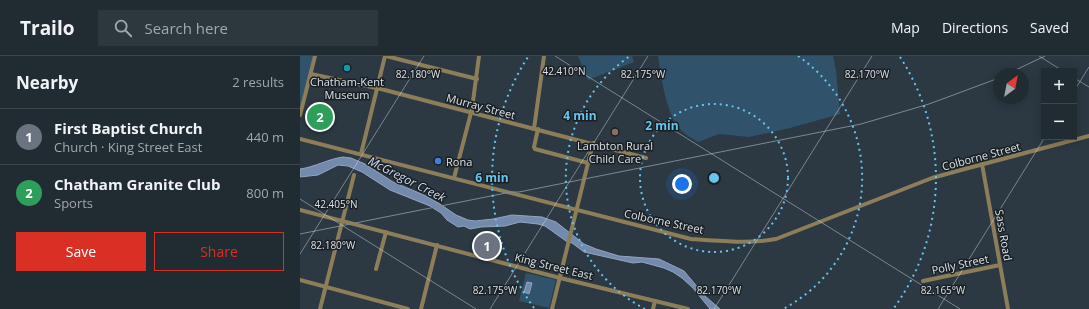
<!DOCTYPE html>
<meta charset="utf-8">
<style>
:root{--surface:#212b32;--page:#2d373e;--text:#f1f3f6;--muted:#a2a7ac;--line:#3e474d;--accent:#d93025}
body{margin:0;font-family:"Open Sans",sans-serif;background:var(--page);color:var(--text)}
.controls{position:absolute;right:12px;top:12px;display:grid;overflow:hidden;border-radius:0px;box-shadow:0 2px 10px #0003}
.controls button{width:36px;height:36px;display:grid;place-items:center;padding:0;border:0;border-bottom:1px solid var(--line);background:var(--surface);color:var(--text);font:20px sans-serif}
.compass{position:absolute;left:693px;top:12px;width:36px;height:36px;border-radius:50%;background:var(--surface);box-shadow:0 2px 10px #0003;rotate:32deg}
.you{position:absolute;left:382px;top:128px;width:14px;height:14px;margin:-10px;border:3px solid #fff;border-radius:50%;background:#1a73e8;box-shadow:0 0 0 6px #1a73e833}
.badge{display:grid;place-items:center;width:26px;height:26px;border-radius:50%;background:var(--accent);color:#fff;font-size:13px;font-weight:700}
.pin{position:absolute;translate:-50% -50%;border:2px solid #fff;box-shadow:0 1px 4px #0006}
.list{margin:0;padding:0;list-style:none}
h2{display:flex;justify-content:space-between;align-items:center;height:52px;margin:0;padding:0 16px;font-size:17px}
h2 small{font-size:13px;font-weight:400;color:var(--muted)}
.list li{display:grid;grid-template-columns:26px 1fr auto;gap:12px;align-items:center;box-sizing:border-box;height:56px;padding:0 16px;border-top:1px solid var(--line)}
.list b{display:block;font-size:15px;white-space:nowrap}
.list p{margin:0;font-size:13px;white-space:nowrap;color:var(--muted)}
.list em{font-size:13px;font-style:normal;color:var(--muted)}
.actions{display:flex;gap:8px;padding:12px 16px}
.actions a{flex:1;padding:9px 0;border:1px solid var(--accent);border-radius:0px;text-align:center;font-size:14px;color:var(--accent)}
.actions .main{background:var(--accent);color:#fff}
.icon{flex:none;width:22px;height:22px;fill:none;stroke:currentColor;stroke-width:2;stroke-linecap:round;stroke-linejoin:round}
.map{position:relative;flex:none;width:789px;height:253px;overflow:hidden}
header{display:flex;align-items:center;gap:24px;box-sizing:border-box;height:56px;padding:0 20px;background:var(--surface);border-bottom:1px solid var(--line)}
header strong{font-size:19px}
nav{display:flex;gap:22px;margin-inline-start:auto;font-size:14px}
.search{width:280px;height:36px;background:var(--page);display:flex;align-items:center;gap:10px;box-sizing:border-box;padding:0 14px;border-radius:0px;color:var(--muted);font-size:15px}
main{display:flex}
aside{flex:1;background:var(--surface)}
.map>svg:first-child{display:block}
.green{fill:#30526b}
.water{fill:#748aad;stroke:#93a4bf}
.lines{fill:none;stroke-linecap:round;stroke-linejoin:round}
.minor{stroke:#8d7e5a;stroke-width:4}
.rail{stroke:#7e8990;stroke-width:1}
.ticks{fill:none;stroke:#dae2e8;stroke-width:1;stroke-opacity:0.45}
.ring{fill:none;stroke:#66c4ef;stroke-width:2;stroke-dasharray:2 4}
.culture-dot{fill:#0f9aa8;stroke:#191f23;stroke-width:1.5}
.education-dot{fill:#8d6e63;stroke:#191f23;stroke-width:1.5}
.shop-dot{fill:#3f7fe0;stroke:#191f23;stroke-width:1.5}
.labels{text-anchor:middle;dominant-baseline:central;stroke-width:3;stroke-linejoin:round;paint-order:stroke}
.poi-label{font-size:11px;fill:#dae2e8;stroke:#191f23}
.street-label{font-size:11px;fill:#dae2e8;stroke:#191f23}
.water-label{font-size:12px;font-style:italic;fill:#d0def6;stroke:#191f23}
.ticks-label{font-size:10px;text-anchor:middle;fill:#dae2e8;stroke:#191f23;stroke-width:3;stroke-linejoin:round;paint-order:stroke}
.centre{fill:#66c4ef;stroke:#191f23;stroke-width:2}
.ring-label{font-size:12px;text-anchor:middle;font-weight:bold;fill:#66c4ef;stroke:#191f23;stroke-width:3;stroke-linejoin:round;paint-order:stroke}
</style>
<header>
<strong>Trailo</strong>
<div class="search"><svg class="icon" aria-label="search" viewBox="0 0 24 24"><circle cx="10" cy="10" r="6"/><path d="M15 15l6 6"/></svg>Search here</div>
<nav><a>Map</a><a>Directions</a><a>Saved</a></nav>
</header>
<main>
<aside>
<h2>Nearby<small>2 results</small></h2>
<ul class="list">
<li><span class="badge" style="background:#6b7280">1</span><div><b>First Baptist Church</b><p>Church · King Street East</p></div><em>440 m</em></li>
<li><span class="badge" style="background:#2e9e5b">2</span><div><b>Chatham Granite Club</b><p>Sports</p></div><em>800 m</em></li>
</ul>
<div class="actions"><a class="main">Save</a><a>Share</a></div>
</aside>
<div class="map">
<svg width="789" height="253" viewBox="0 0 789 253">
<rect width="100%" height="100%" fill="#2c3942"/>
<g class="green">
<polygon points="0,0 14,0 0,51"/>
<polygon points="278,0 332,0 334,6 288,24"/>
<path d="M 358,0 L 533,0 L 536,15 L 540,58 L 490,72 L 449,81 L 419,78 L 398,86 C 392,82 384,78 380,73 C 366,58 361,20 358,0 Z"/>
<polygon points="226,217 256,224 249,252 219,245"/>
</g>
<g class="water">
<path d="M 43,101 L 51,102 L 65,108 L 93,126 L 124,139 L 140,148 L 156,159 L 168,164 L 175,165 L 193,163 L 212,159 L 242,161 L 256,166 L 284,188 L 296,193 L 319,200 L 359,203 L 384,215 L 405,240 L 420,253 L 410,253 L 393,232 L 382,222 L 373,216 L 364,212 L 342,206 L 333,207 L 284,196 L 272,187 L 266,185 L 245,170 L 238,168 L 220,166 L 205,170 L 181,171 L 170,173 L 164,170 L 158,171 L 147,164 L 141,157 L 130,150 L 90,134 L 62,116 L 48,110 L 38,109 L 18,119 L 0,121 L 0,113 C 15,111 28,103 43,101 Z"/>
<polygon points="227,226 232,227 229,238 224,236"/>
</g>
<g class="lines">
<g class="minor">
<polyline points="86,0 177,23"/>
<polyline points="11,18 81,33 346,102"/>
<polyline points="0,59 15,0"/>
<polyline points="234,73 244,0"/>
<polyline points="238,73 234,91 235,93 288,107"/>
<path d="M 0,83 L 391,183 C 417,185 450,188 476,183 L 632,122 L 661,114 L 789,80"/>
<polyline points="61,98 85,0"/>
<polyline points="682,108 708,253"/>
<polyline points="154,122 172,53 179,0"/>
<polyline points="0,154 260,222 388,253"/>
<polyline points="76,213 86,176"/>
<polyline points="0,224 108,253"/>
<polyline points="623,225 700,209"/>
<polyline points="20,253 54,119"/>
<polyline points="121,253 137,189"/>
<polyline points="252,253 293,87"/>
<polyline points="353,253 355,245"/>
</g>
<g class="rail">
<polyline points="707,18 745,0"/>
<polyline points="0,178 211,136 219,136 561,68 629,48 699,22"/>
</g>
</g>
<path class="ticks" d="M 255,0 L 660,253M 739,0 L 763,15M 774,22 L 789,31M 774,35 L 789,11M 0,143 L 176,253M 0,198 L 124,0M 190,253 L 348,0M 414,253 L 572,0M 638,253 L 745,81"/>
<g class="ring">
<circle cx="414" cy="122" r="74"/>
<path d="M345 253A148 148 0 0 1 330 0M498 0A148 148 0 0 1 483 253"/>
<path d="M234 252A222 222 0 0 1 228 1M600 1A222 222 0 0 1 594 252"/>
</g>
<circle class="culture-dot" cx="47" cy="12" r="4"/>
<circle class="education-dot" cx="315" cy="76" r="4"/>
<circle class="shop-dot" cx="138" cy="105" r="4"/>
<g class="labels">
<g class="poi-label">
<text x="47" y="25">Chatham-Kent<tspan x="47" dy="13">Museum</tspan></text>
<text x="315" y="89">Lambton Rural<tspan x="315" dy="13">Child Care</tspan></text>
<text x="146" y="105" text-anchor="start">Rona</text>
</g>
<g class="street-label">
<text transform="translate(181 50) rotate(15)">Murray Street</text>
<text transform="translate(681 100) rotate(-15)">Colborne Street</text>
<text transform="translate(364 165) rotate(12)">Colborne Street</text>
<text transform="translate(704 179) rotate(80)">Sass Road</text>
<text transform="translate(660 208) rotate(-12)">Polly Street</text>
<text transform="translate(254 210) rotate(14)">King Street East</text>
</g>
<g class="water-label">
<text transform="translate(107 123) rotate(27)">McGregor Creek</text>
</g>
</g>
<g class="ticks-label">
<text x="264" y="19">42.410°N</text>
<text x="118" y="22">82.180°W</text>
<text x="343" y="22">82.175°W</text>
<text x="567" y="22">82.170°W</text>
<text x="36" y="152">42.405°N</text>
<text x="33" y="193">82.180°W</text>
<text x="195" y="238">82.175°W</text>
<text x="419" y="238">82.170°W</text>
<text x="643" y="238">82.165°W</text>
</g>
<circle cx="414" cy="122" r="6" class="centre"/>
<g class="ring-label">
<text x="280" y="64">4 min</text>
<text x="362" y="74">2 min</text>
<text x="192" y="126">6 min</text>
</g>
</svg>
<div class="controls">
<button>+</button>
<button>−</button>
</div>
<svg class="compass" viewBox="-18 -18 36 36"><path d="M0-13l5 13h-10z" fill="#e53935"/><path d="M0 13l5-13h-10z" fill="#a2a7ac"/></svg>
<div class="you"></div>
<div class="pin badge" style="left:187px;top:190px;background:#6b7280">1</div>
<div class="pin badge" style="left:20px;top:61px;background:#2e9e5b">2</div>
</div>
</main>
